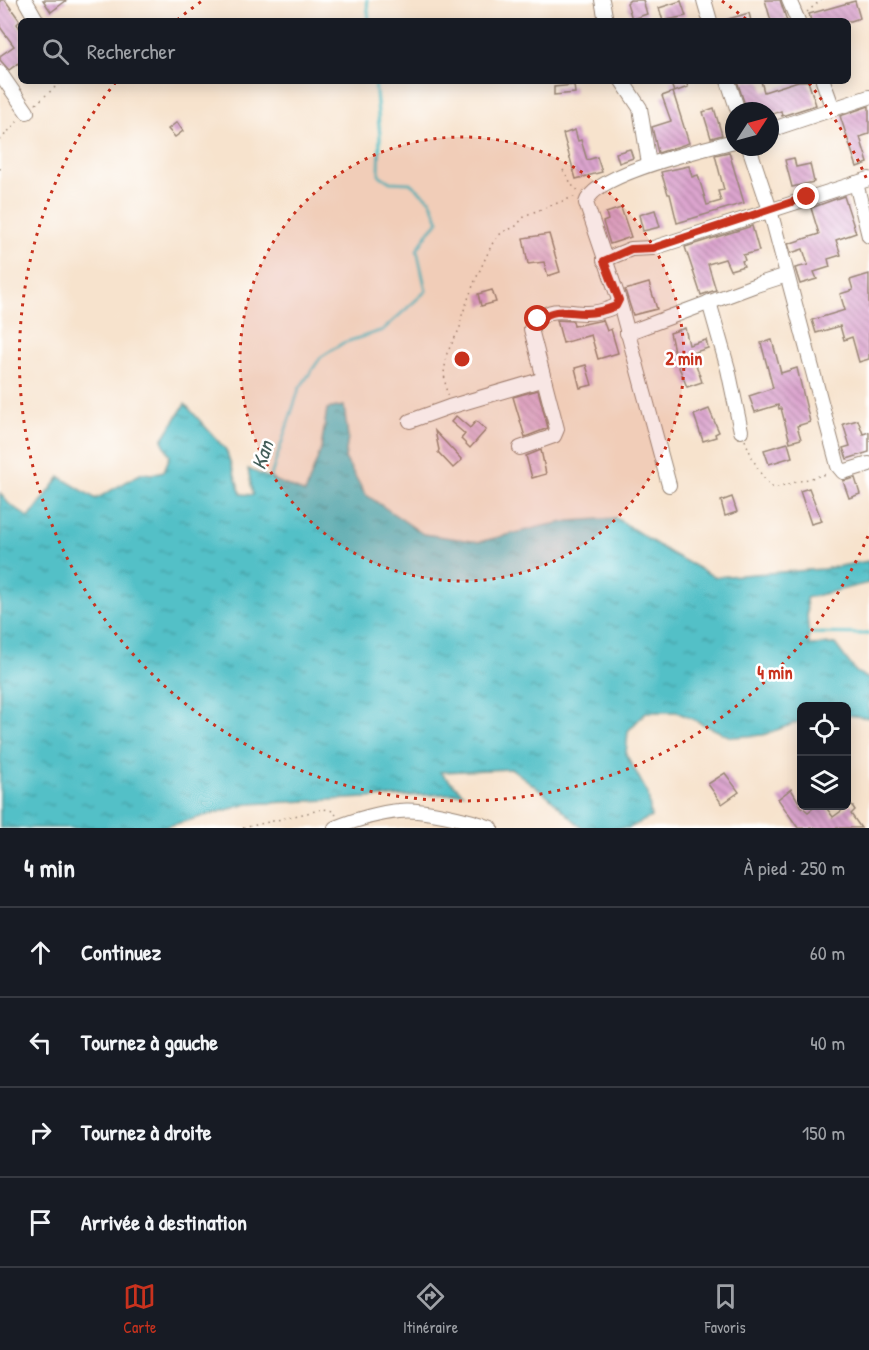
<!DOCTYPE html>
<html lang="fr">
<meta charset="utf-8">
<style>
:root{--surface:#171b24;--page:#242831;--text:#f1f3f6;--muted:#9ea1a6;--line:#363941;--accent:#c8321e}
body{margin:0;font-family:"Patrick Hand",sans-serif;background:var(--page);color:var(--text)}
.controls{position:absolute;right:18px;bottom:18px;display:grid;overflow:hidden;border-radius:9px;box-shadow:0 3px 15px #0003}
.controls button{width:54px;height:54px;display:grid;place-items:center;padding:0;border:0;border-bottom:2px solid var(--line);background:var(--surface);color:var(--text);font:30px sans-serif}
.compass{position:absolute;left:725px;top:102px;width:54px;height:54px;border-radius:50%;background:var(--surface);box-shadow:0 3px 15px #0003;rotate:54deg}
.stop{position:absolute;width:18px;height:18px;margin:-14px;border:4px solid #c8321e;border-radius:50%;background:#fff}
.stop.end{background:#c8321e;border-color:#fff;box-shadow:0 2px 6px #0008}
.list{margin:0;padding:0;list-style:none}
h2{display:flex;justify-content:space-between;align-items:center;height:78px;margin:0;padding:0 24px;font-size:26px}
h2 small{font-size:20px;font-weight:400;color:var(--muted)}
.list li{display:grid;grid-template-columns:39px 1fr auto;gap:18px;align-items:center;box-sizing:border-box;height:90px;padding:0 24px;border-top:2px solid var(--line)}
.list b{display:block;font-size:22px;white-space:nowrap}
.list em{font-size:20px;font-style:normal;color:var(--muted)}
.icon{flex:none;width:33px;height:33px;fill:none;stroke:currentColor;stroke-width:2;stroke-linecap:round;stroke-linejoin:round}
.map{position:relative;flex:none;width:869px;height:828px;overflow:hidden}
.search{position:absolute;background:var(--surface);box-shadow:0 3px 15px #0003;left:18px;right:18px;top:18px;height:66px;display:flex;align-items:center;gap:15px;box-sizing:border-box;padding:0 21px;border-radius:9px;color:var(--muted);font-size:22px}
.sheet{height:438px;background:var(--surface)}
nav{display:flex;justify-content:space-around;align-items:center;box-sizing:border-box;height:84px;border-top:2px solid var(--line);background:var(--surface);font-size:16px;color:var(--muted)}
nav a{display:grid;justify-items:center;gap:3px}
nav .on{color:var(--accent)}
.map>svg:first-child{display:block}
.water{fill:url(#water-ripples);stroke:#467572;stroke-width:1.5}
.lines{fill:none;stroke-linecap:round;stroke-linejoin:round}
.stream{stroke:#52c0c7;stroke-width:3}
.building{fill:url(#building-back-hatch)}
.minor-casing{stroke:#998676;stroke-width:16}
.path{stroke:#998676;stroke-width:1.5;stroke-dasharray:1.5 4.5;stroke-linecap:butt}
.minor{stroke:#fff;stroke-width:14}
.route{stroke:#c8321e;stroke-width:8}
.ring{fill:none;stroke:#c8321e;stroke-width:3;stroke-dasharray:3 6}
.labels{text-anchor:middle;dominant-baseline:central;stroke-width:5;stroke-linejoin:round;paint-order:stroke}
.water-label{font-size:21px;font-style:italic;fill:#435e59;stroke:#fff}
.centre{fill:#c8321e;stroke:#fff;stroke-width:3}
.ring-label{font-size:18px;text-anchor:middle;font-weight:bold;fill:#c8321e;stroke:#fff;stroke-width:5;stroke-linejoin:round;paint-order:stroke}
</style>
<div class="map">
<svg width="869" height="828" viewBox="0 0 869 828">
<defs>
<pattern id="water-ripples" width="26" height="14" patternUnits="userSpaceOnUse" patternTransform="scale(1.5)"><rect width="26" height="14" fill="#52c0c7"/><path d="M2 4q2-2 4 0t4 0M15 11q2-2 4 0t4 0" fill="none" stroke="#459ca1"/></pattern>
<pattern id="building-back-hatch" width="6" height="6" patternUnits="userSpaceOnUse" patternTransform="scale(1.5)"><rect width="6" height="6" fill="#dba4ce"/><path d="M-1 5l2 2M0 0l6 6M5-1l2 2" fill="none" stroke="#b386a7"/></pattern>
</defs>
<rect width="100%" height="100%" fill="#fff"/>
<filter id="ink" filterUnits="userSpaceOnUse"><feTurbulence type="fractalNoise" baseFrequency=".0167" numOctaves="2"/><feDisplacementMap in="SourceGraphic" scale="12" xChannelSelector="R" yChannelSelector="G"/><feConvolveMatrix kernelMatrix="1 2 1 2 8 2 1 2 1" color-interpolation-filters="sRGB"/></filter>
<filter id="wash" filterUnits="userSpaceOnUse"><feTurbulence type="fractalNoise" baseFrequency=".008" numOctaves="4" result="noise"/><feDisplacementMap in="SourceGraphic" scale="24" xChannelSelector="R" yChannelSelector="G"/><feGaussianBlur stdDeviation="1.35" result="paint"/><feColorMatrix in="noise" values="0 0 0 0 0 0 0 0 0 0 0 0 0 0 0 0 0 1.4 0 .05"/><feComposite in="paint" operator="in"/></filter>
<g filter="url(#wash)">
<rect width="100%" height="100%" fill="#f7e3cd"/>
<polygon class="water" points="185,404 226,450 241,494 253,495 248,469 305,493 321,449 327,409 344,406 348,437 345,458 365,494 423,534 479,542 543,526 570,521 616,518 670,553 715,577 823,569 869,561 869,583 806,598 809,645 835,644 856,672 869,679 869,718 847,715 846,706 802,706 801,721 763,735 731,737 677,712 646,712 628,731 626,754 648,794 651,817 629,828 582,828 548,796 512,769 440,772 463,793 248,804 161,828 0,828 0,493 8,503 29,518 60,477 96,499 142,473 152,474 164,471 170,456 162,440"/>
<g class="lines">
<g class="stream">
<polyline points="367,0 369,21"/>
<polyline points="269,482 299,389 321,357 343,343 383,330 426,291 417,250 428,233 439,221 430,200 410,183 390,182 379,175 380,136 375,81"/>
<polyline points="805,633 869,634"/>
</g>
</g>
<g id="blocks">
<g class="building">
<polygon points="0,0 5,0 20,21 17,24 21,30 21,61 9,70 0,60 0,56 14,46 0,27"/>
<polygon points="43,0 67,0 51,12"/>
<polygon points="630,0 643,0 647,14 632,19 627,3"/>
<polygon points="765,0 780,0 787,21 771,21"/>
<polygon points="681,1 686,16 663,21 659,8"/>
<polygon points="855,1 860,18 851,21 811,21 809,14"/>
<polygon points="749,13 751,21 728,21 728,19"/>
<polygon points="670,81 686,81 688,87 674,92"/>
<polygon points="737,81 761,81 764,92 798,81 808,81 816,105 782,116 781,111 770,115 770,111 747,111"/>
<polygon points="574,85 575,93 554,95 554,87"/>
<polygon points="673,92 689,143 658,153 652,127 671,121 662,96"/>
<polygon points="869,106 869,134 860,137 868,163 857,167 840,116"/>
<polygon points="714,108 722,135 711,138 703,112"/>
<polygon points="177,122 183,131 175,137 168,129"/>
<polygon points="575,130 578,141 581,140 587,160 597,157 602,172 576,179 563,134"/>
<polygon points="630,149 633,158 619,163 616,153"/>
<polygon points="729,152 744,203 677,223 670,194 668,194 661,172 689,166 692,177 698,175 707,205 721,201 718,191 724,190 715,155"/>
<polygon points="794,158 796,167 810,164 814,182 792,187 785,160"/>
<polygon points="844,196 856,233 836,240 841,255 828,259 830,267 814,272 817,279 800,284 795,268 808,265 803,249 791,253 788,244 819,234 811,208"/>
<polygon points="621,208 631,237 610,244 603,222 608,220 606,213"/>
<polygon points="655,210 660,227 643,231 639,215"/>
<polygon points="752,226 759,251 743,255 745,260 742,261 744,266 730,270 725,259 708,264 716,290 701,295 685,247"/>
<polygon points="549,234 560,272 548,276 544,262 528,264 523,238"/>
<polygon points="869,274 869,359 859,362 852,337 844,340 840,326 816,333 812,320 845,310 840,294 853,290 850,280"/>
<polygon points="649,283 657,309 633,315 625,290"/>
<polygon points="492,290 496,302 481,306 478,294"/>
<polygon points="557,320 573,321 574,326 603,320 607,331 611,329 618,353 598,359 591,335 563,343"/>
<polygon points="685,328 689,345 706,340 708,348 692,353 702,382 687,387 676,360 670,333"/>
<polygon points="772,340 781,373 797,368 810,422 797,426 801,439 790,442 781,408 779,409 778,405 755,412 749,396 773,388 761,343"/>
<polygon points="586,365 592,385 580,388 575,368"/>
<polygon points="538,390 548,428 525,437 513,397"/>
<polygon points="709,409 719,432 715,434 716,437 703,441 694,415"/>
<polygon points="456,416 470,428 476,421 486,430 470,448 461,439 465,434 451,422"/>
<polygon points="858,420 863,434 869,432 869,452 847,459 843,448 850,446 843,424"/>
<polygon points="435,431 462,460 453,468 438,452 439,450"/>
<polygon points="788,443 792,457 769,464 764,450"/>
<polygon points="541,450 546,474 532,478 526,456"/>
<polygon points="855,478 860,494 849,498 843,481"/>
<polygon points="809,488 822,521 811,524 800,491"/>
<polygon points="732,497 737,512 725,516 721,501"/>
<polygon points="725,773 739,792 722,804 708,784"/>
<polygon points="791,789 801,806 808,812 816,806 825,806 833,817 851,804 855,810 851,814 861,828 798,828 778,799"/>
</g>
</g>
</g>
<g filter="url(#ink)">
<use href="#blocks" fill-opacity="0" stroke="#998676" stroke-width="1.5"/>
<g class="lines">
<g class="minor-casing">
<g id="minor">
<polyline points="25,0 37,21"/>
<polyline points="602,0 606,21"/>
<polyline points="704,0 710,21"/>
<polyline points="789,0 798,21"/>
<polyline points="0,73 27,112"/>
<polyline points="622,81 640,108 649,164"/>
<polyline points="728,81 738,111"/>
<polyline points="823,81 833,109"/>
<polyline points="770,130 869,97"/>
<polyline points="749,147 770,210 838,466 843,472 869,464"/>
<polyline points="856,183 869,236"/>
<polyline points="604,260 631,249 653,248 869,179"/>
<polyline points="709,302 728,369 741,431"/>
<polyline points="627,333 756,285 787,275"/>
<polyline points="410,421 449,407 544,379"/>
<path d="M 520,448 L 554,436 L 557,429 L 531,329 C 547,303 563,313 587,313 C 597,313 607,310 616,306 L 619,300"/>
<path d="M 669,485 L 619,300 L 586,203 C 594,173 705,149 734,141"/>
<path d="M 335,828 C 355,820 377,813 399,811 C 420,808 470,820 491,828"/>
</g>
</g>
<g class="path">
<polyline points="807,12 821,0"/>
<polyline points="36,104 62,81"/>
<polyline points="0,140 19,120"/>
<polyline points="0,168 0,171"/>
<polyline points="563,170 574,188 581,192"/>
<polyline points="447,396 444,373 447,353 460,328 461,318 474,283 492,244 502,232 515,227 526,215 576,196"/>
<path d="M 745,440 C 752,458 759,475 773,488 L 827,474"/>
<polyline points="243,828 324,809 333,811 336,815"/>
</g>
<use href="#minor" class="minor"/>
</g>
</g>
<g class="lines" filter="url(#ink)">
<path class="route" d="M 538,319 C 560,307 563,313 586,313 C 596,313 606,310 616,306 L 619,300 L 604,261 L 631,249 L 653,248 L 807,197"/>
</g>
<circle cx="462" cy="359" r="222" fill="#c8321e" fill-opacity=".12"/>
<g class="ring">
<circle cx="462" cy="359" r="222"/>
<path d="M868 536A443 443 0 1 1 115 83M177 20A443 443 0 0 1 202 1M722 1A443 443 0 0 1 747 20M809 83A443 443 0 0 1 868 182"/>
</g>
<g class="labels">
<g class="water-label">
<text transform="translate(262 455) rotate(-72)">Kan</text>
</g>
</g>
<circle cx="462" cy="359" r="9" class="centre"/>
<g class="ring-label">
<text x="684" y="365">2 min</text>
<text x="775" y="679">4 min</text>
</g>
</svg>
<div class="controls">
<button><svg class="icon" aria-label="locate" viewBox="0 0 24 24"><circle cx="12" cy="12" r="6"/><path d="M12 2v4M12 18v4M2 12h4M18 12h4"/></svg></button>
<button><svg class="icon" aria-label="layers" viewBox="0 0 24 24"><path d="M12 4l9 5-9 5-9-5zM3 14l9 5 9-5"/></svg></button>
</div>
<svg class="compass" viewBox="-18 -18 36 36"><path d="M0-13l5 13h-10z" fill="#e53935"/><path d="M0 13l5-13h-10z" fill="#9ea1a6"/></svg>
<div class="stop" style="left:538px;top:319px"></div>
<div class="stop end" style="left:807px;top:197px"></div>
<div class="search"><svg class="icon" aria-label="search" viewBox="0 0 24 24"><circle cx="10" cy="10" r="6"/><path d="M15 15l6 6"/></svg>Rechercher</div>
</div>
<section class="sheet">
<h2>4 min<small>À pied · 250 m</small></h2>
<ul class="list">
<li><svg class="icon" aria-label="ahead" viewBox="0 0 24 24"><path d="M12 20V5M6 11l6-6 6 6"/></svg><div><b>Continuez</b></div><em>60 m</em></li>
<li><svg class="icon" aria-label="left" viewBox="0 0 24 24"><path d="M17 20v-9H6M10 6l-5 5 5 5"/></svg><div><b>Tournez à gauche</b></div><em>40 m</em></li>
<li><svg class="icon" aria-label="right" viewBox="0 0 24 24"><path d="M7 20v-9h11M14 6l5 5-5 5"/></svg><div><b>Tournez à droite</b></div><em>150 m</em></li>
<li><svg class="icon" aria-label="arrive" viewBox="0 0 24 24"><path d="M6 21V4h12l-3 4 3 4H6"/></svg><div><b>Arrivée à destination</b></div></li>
</ul>
</section>
<nav>
<a class="on"><svg class="icon" aria-label="map" viewBox="0 0 24 24"><path d="M3 6l6-2 6 2 6-2v14l-6 2-6-2-6 2zM9 4v14M15 6v14"/></svg>Carte</a>
<a><svg class="icon" aria-label="directions" viewBox="0 0 24 24"><path d="M12 3l9 9-9 9-9-9zM9 14v-3h6M13 9l2 2-2 2"/></svg>Itinéraire</a>
<a><svg class="icon" aria-label="saved" viewBox="0 0 24 24"><path d="M7 4h10v16l-5-4-5 4z"/></svg>Favoris</a>
</nav>
